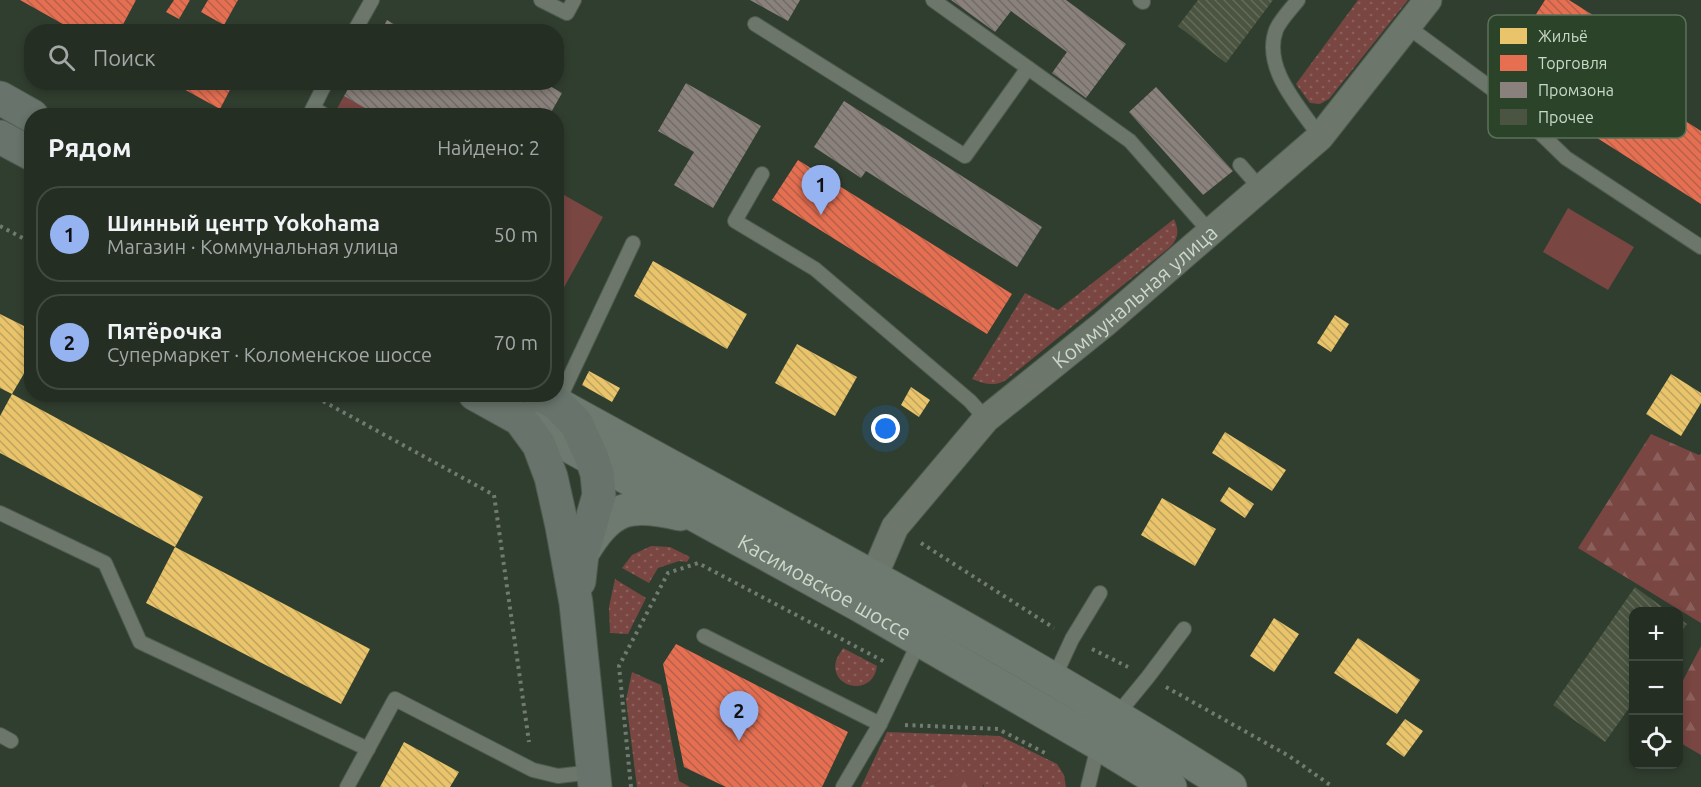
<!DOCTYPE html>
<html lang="ru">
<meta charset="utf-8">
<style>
:root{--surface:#242e23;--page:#2c362b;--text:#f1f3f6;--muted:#a3a8a6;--line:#414a41;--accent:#95b2f1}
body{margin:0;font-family:Ubuntu,sans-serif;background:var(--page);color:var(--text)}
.controls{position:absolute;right:18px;bottom:18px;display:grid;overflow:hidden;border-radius:12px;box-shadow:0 3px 9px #0003}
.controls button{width:54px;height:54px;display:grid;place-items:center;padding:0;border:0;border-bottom:2px solid var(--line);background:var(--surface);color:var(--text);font:30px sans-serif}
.you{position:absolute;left:886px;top:429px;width:21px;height:21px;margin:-15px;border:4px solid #fff;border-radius:50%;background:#1a73e8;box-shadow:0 0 0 9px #1a73e833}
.badge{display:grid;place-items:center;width:39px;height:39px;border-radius:50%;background:var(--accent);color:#111;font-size:20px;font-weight:700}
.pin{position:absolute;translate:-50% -50px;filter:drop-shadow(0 2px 3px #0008)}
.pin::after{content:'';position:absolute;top:32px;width:21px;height:18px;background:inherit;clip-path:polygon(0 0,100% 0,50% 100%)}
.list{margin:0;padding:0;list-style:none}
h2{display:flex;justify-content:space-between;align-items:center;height:78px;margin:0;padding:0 24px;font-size:26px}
h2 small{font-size:20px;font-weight:400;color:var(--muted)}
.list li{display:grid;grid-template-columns:39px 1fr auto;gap:18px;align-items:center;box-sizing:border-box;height:96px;margin:0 12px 12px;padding:0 12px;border:2px solid var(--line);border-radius:24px}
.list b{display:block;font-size:22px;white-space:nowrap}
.list p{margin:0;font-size:20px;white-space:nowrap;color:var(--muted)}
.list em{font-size:20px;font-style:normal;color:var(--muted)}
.icon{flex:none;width:33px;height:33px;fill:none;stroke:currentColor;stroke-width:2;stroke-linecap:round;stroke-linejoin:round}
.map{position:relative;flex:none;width:1701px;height:787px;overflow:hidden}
.search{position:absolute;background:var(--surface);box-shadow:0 3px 9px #0003;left:24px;top:24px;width:540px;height:66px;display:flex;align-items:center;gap:15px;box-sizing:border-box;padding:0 21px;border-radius:24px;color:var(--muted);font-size:22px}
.panel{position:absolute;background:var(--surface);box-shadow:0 3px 9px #0003;left:24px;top:108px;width:540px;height:294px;border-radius:24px}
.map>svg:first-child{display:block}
.grass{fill:url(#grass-dots)}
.forest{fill:url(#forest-firs)}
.green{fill:#794642}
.homes{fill:url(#homes-back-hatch)}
.shops{fill:url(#shops-back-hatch)}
.industry{fill:url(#industry-back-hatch)}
.building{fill:url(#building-back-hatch)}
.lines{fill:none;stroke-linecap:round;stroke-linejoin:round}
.lane-casing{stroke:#4e5b4e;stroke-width:16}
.street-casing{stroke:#4e5b4e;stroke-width:29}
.secondary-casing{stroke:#4e5b4e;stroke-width:35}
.primary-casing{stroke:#4e5b4e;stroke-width:35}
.path{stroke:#717b71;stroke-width:4;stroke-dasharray:3 4.5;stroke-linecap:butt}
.lane{stroke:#6c766b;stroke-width:14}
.street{stroke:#6c766b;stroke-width:27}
.secondary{stroke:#6e7a70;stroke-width:33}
.primary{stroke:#67736b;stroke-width:33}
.labels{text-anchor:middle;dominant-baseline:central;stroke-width:6;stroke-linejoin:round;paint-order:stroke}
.street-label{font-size:21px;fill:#cad9c8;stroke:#2b4429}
.key{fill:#2b4429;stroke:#5b7159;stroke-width:1.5}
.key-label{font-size:16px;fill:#cad9c8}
</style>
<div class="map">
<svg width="1701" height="787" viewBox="0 0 1701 787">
<defs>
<pattern id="grass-dots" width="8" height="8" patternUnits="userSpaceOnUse" patternTransform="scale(1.5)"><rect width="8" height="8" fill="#794642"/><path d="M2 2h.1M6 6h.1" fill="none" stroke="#8b605c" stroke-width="1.8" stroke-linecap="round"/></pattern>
<pattern id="forest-firs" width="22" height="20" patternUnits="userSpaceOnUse" patternTransform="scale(1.5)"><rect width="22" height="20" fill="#794642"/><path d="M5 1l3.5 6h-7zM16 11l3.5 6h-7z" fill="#8b605c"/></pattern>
<pattern id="homes-back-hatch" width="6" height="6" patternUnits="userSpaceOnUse" patternTransform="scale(1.5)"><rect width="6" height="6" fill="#e9c46a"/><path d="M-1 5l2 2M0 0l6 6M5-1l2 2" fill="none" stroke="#bea35e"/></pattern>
<pattern id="shops-back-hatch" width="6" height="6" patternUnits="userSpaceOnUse" patternTransform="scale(1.5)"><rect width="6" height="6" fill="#e76f51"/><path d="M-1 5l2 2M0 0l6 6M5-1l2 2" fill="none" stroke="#b4614b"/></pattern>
<pattern id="industry-back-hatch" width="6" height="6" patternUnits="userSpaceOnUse" patternTransform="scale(1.5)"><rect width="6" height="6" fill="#8a817c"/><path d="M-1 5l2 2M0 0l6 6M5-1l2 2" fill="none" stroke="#6f6b66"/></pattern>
<pattern id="building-back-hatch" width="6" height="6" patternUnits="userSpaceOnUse" patternTransform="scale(1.5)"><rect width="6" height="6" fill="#4a5440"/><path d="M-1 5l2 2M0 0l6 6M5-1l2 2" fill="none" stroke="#636c5a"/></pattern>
</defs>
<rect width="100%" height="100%" fill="#303e2f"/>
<g class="grass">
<polygon points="1358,0 1408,0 1329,99 1320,104 1310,103 1296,84"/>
<path d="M 1174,219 C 1179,230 1179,238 1170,247 L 1006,380 C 994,387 985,384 972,379 L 1025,293 L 1058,310 Z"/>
<polygon points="651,546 670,547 690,557 687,562 679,561 658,568 649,583 622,568 632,555"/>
<polygon points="615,579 646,598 628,634 610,633 609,607"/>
<path d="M 843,648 L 877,666 C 873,698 829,688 836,661 C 837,657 841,652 843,648 Z"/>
<polygon points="632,672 661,685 679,781 690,787 637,787 626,700"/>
<polygon points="887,732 1000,736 1057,764 1064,775 1066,787 984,787 984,785 945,778 928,787 861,787"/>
</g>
<g class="forest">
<polygon points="1651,434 1699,455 1701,454 1701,623 1578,548"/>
<polygon points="1701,646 1701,755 1679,742 1679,688"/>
<polygon points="973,773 984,787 928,787 945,778"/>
</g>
<g class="green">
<polygon points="344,96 379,115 333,116"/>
<polygon points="557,191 603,217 557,300"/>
<polygon points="1568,208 1634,247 1608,290 1543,252"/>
</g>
<g class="homes">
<polygon points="653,261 747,314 727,349 634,296"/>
<polygon points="0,314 32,330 32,360 12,394 0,388"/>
<polygon points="1335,315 1349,324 1331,352 1317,343"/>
<polygon points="797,344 857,377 835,416 775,383"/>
<polygon points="589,371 620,388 612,402 582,385"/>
<polygon points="1671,374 1701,393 1701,403 1681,436 1646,414"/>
<polygon points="911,387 930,400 919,417 901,405"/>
<polygon points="12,394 203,497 175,547 0,453 0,416"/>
<polygon points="1225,432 1286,470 1272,491 1212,453"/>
<polygon points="1229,487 1254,504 1245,518 1220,501"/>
<polygon points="1162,498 1216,529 1195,566 1141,535"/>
<polygon points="175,547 370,649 341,704 146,603"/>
<polygon points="1274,618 1299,634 1274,672 1250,656"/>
<polygon points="1358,638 1420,680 1397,714 1334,673"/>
<polygon points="1405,719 1423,731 1404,757 1386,744"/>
<polygon points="404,742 459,772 450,787 380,787"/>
</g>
<g class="shops">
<polygon points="20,0 136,0 119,32 77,32"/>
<polygon points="174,0 190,0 179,19 166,12"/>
<polygon points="208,0 238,0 224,25 201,12"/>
<polygon points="1545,0 1569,0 1626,36 1605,69 1701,131 1701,204 1572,122 1579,110 1505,64"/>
<polygon points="171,82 234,82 220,109"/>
<polygon points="798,160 1012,294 987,334 772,200"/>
<polygon points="676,644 848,732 822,787 726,787 684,767 663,664"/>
</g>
<g class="industry">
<polygon points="750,0 800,0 788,21"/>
<polygon points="951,0 1066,0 1126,44 1086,98 1052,73 1067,52 1011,11 995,32"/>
<polygon points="387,20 407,32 381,32"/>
<polygon points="352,82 543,82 562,93 549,116 379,116 344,96"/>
<polygon points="686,83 761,126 713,208 674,185 694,152 658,131"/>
<polygon points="1156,87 1233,171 1203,195 1129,112"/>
<polygon points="844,101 1042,227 1017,267 866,171 861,178 814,147"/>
</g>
<g class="building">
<polygon points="1198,0 1273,0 1226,63 1178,26"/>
<polygon points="1635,587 1669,612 1634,612 1634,701 1605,742 1553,705"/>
<polygon points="1678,618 1687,624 1678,636"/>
</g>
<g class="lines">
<g class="lane-casing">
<g id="lane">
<polyline points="541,0 567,13 574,0"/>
<polyline points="933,0 1130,141 1210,232"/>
<polyline points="1140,0 1143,2"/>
<path d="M 1298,0 C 1291,9 1280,20 1276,30 C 1262,69 1300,107 1320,137"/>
<polyline points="755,24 965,156 1028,68"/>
<polyline points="1408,27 1503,97 1566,158 1701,247"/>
<polyline points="354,32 372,0"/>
<polyline points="313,108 326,116"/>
<polyline points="309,116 326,82"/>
<polyline points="1240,165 1261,189"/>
<polyline points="762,174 735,221 815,269 970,401 986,419"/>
<polyline points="557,404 633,243"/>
<polyline points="0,513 105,563 140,642 368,749"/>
<polyline points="704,636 880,724 920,640"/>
<polyline points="1053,680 1072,639 1100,593"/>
<polyline points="1116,716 1148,677 1184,629"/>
<polyline points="0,735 11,741"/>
<polyline points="347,787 395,699 533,770 558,776 593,772"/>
<polyline points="843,787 880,724"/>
<polyline points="1088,787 1099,742"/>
</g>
</g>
<g class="street-casing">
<g id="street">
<path id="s1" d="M 865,597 L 895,527 L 986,419 L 1104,324 L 1320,137 L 1428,0"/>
</g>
</g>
<g class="secondary-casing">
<g id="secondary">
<path d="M 557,404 C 783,529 1013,648 1230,787"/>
<path id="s2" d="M 520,419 L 861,606 L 1098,743 L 1170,787"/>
<path d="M 583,552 C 610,506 630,502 680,514"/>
</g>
</g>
<g class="primary-casing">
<g id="primary">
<polyline points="0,98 32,116"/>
<polyline points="0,137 32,154"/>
<polyline points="475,394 520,419 539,445 551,477 562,526 576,603 595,787"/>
<polyline points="539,394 557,404 576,423 592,458 597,474 599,495 582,554 579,581"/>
</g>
</g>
<g class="path">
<polyline points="0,226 32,243"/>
<polyline points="310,394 494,495 529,742"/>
<polyline points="921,543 1054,628"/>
<polyline points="1092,649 1128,667"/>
<polyline points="1166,687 1289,756 1333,787"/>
<polyline points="905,725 998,729 1047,754"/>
<polyline points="631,787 619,666 668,573 698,563 885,662"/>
</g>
<use href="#lane" class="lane"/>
<use href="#street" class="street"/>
<use href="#secondary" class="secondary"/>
<use href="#primary" class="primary"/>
</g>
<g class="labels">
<g class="street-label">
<text stroke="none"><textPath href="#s1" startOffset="410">Коммунальная улица</textPath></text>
<text stroke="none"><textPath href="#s2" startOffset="348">Касимовское шоссе</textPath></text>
</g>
</g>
<rect x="1488" y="15" width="198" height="123" rx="9" class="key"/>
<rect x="1500" y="28" width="27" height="16" fill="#e9c46a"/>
<rect x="1500" y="55" width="27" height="16" fill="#e76f51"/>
<rect x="1500" y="82" width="27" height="16" fill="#8a817c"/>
<rect x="1500" y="109" width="27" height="16" fill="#4a5440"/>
<g class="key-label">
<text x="1538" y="42">Жильё</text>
<text x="1538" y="69">Торговля</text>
<text x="1538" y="96">Промзона</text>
<text x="1538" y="123">Прочее</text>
</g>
</svg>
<div class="controls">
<button>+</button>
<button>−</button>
<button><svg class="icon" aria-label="locate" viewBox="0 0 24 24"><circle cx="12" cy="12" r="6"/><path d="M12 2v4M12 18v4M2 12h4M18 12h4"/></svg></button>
</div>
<div class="you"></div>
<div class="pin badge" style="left:821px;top:215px">1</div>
<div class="pin badge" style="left:739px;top:741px">2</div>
<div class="search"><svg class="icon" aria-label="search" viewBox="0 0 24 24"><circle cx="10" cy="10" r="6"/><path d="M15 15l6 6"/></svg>Поиск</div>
<section class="panel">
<h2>Рядом<small>Найдено: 2</small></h2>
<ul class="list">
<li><span class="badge">1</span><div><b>Шинный центр Yokohama</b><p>Магазин · Коммунальная улица</p></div><em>50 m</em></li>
<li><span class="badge">2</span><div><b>Пятёрочка</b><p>Супермаркет · Коломенское шоссе</p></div><em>70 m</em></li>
</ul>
</section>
</div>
